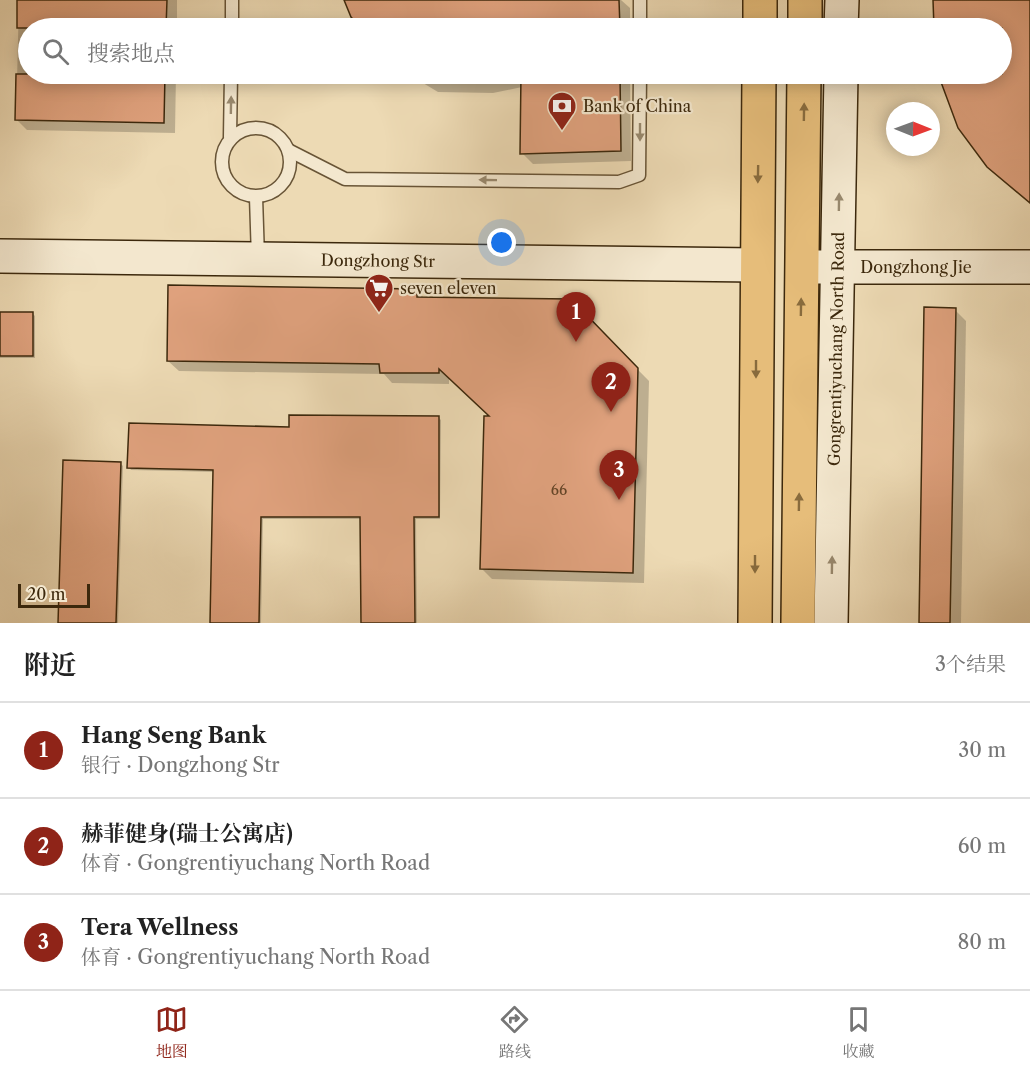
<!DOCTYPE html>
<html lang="zh">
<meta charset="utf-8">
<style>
:root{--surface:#fff;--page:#f2f2f2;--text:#222;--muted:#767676;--line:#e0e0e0;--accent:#8f2418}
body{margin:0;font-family:"Libre Caslon Text","Noto Serif SC",serif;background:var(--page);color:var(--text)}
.compass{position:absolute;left:886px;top:102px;width:54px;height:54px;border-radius:50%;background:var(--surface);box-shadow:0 3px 15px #0003;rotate:91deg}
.scale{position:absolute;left:18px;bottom:15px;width:72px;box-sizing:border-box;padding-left:6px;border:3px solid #3c280c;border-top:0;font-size:16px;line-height:21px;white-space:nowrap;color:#3c280c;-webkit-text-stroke:4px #f3e7ce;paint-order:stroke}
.you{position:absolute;left:502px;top:243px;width:21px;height:21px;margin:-15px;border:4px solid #fff;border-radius:50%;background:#1a73e8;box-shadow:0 0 0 9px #1a73e833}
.badge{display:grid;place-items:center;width:39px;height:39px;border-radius:50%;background:var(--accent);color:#fff;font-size:20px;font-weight:700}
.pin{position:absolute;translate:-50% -50px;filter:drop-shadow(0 2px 3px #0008)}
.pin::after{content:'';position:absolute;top:32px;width:21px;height:18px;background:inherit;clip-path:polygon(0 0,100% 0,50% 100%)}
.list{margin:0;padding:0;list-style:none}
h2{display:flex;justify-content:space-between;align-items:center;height:78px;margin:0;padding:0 24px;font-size:26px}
h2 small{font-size:20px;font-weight:400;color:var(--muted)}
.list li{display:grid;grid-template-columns:39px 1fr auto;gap:18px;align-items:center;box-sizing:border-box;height:96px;padding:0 24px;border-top:2px solid var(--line)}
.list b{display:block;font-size:22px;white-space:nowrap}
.list p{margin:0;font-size:20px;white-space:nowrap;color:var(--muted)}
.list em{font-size:20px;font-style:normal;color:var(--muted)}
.icon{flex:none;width:33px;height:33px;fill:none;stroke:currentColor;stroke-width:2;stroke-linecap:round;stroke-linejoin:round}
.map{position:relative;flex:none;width:1030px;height:623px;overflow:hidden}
.search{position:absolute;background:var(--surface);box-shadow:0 3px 15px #0003;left:18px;right:18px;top:18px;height:66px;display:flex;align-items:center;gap:15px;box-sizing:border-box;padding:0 21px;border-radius:33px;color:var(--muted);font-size:22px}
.sheet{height:366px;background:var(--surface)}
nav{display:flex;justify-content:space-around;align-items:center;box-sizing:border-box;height:84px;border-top:2px solid var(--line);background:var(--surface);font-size:16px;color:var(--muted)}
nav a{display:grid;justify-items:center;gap:3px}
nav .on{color:var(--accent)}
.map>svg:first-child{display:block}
.shadow{fill:#0003}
.building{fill:#dfa17d;stroke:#3c280c;stroke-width:1.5}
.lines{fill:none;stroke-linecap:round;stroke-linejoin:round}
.lane-casing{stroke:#685436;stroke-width:15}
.secondary-casing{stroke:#3c280c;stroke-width:36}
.primary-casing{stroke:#3c280c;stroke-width:36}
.lane{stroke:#f3e7ce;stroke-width:12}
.secondary{stroke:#f3e7ce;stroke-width:33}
.primary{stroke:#e6bd7a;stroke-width:33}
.oneway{fill:#98886d}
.oneway2{fill:#886b3d}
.labels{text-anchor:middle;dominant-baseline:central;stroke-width:4.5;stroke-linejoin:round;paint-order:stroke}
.number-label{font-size:14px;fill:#654628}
.poi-label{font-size:16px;fill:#3c280c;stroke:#f3e7ce;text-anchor:start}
.street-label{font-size:16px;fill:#3c280c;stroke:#f3e7ce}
</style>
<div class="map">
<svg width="1030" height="623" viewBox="0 0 1030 623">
<rect width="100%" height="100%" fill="#eddab4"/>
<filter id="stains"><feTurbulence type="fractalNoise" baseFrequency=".00333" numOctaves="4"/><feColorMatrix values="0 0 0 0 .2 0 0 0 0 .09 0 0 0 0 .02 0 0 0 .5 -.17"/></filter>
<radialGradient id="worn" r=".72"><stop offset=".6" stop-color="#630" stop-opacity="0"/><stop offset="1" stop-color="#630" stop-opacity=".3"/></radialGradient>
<g class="shadow">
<polygon points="19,0 177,0 177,28 28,28 28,74 176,74 175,133 27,130 16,119"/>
<polygon points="345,0 621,0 630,8 630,28 363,28 353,16"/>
<polygon points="935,0 1030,0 1030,203 959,127 940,74 1002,74 1002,28 935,28"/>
<polygon points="408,74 630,74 631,161 533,164 522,153 522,87 493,93 438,92"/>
<polygon points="417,290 425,299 570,301 649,381 644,583 492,579 481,568 492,417 449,378 449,384 392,383 384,374 179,371 168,361"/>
<polygon points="926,309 955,310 966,321 961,623 920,623"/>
<polygon points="0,314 33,314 35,316 35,358 0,358"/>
<polygon points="438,417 441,420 440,519 416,519 417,623 363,623 362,519 263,519 261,623 212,623 215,472 131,470 129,467 291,429"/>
<polygon points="65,461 120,463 123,466 118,623 60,623"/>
</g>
<g class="building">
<polygon points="17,0 167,0 166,28 17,28"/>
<polygon points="344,0 619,0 620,28 361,28 351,17"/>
<polygon points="933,0 1030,0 1030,203 987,167 958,128 938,74 1002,74 1002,28 934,28"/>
<polygon points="16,74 165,74 164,123 15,120"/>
<polygon points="521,74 620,74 621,151 520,154"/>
<polygon points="168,285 417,289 417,297 571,299 638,368 633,573 480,569 484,416 489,416 439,369 439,373 380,373 379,364 167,361"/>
<polygon points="924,307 956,308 950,623 919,623"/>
<rect x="0" y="312" width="33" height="44"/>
<polygon points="289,415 439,416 439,517 414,517 415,623 361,623 360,517 261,517 259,623 210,623 213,470 127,468 129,423 289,427"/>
<polygon points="63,460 121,462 116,623 58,623"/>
</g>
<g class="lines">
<g class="lane-casing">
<g id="lane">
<polyline points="232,28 232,0"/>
<polyline points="640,28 640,0"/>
<circle cx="256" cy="162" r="34"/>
<polyline points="230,137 231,74"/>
<polyline points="290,151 345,179 619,182 639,175 640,74"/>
<polyline points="256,197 258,258"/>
</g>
</g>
<g class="secondary-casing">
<g id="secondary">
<polyline points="841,28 842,0"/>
<path id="s1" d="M 0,256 L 756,265"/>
<path id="s2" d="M 816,267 L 1030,267"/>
<path id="s3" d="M 831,623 L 841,74"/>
</g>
</g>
<g class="primary-casing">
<g id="primary">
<polyline points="760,28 760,0"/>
<polyline points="805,28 805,0"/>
<polyline points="755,623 759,74"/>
<polyline points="798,623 804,74"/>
</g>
</g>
<use href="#lane" class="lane"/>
<use href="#secondary" class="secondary"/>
<use href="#primary" class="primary"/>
</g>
<defs><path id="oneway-solid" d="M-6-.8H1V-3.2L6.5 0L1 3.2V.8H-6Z" transform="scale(1.5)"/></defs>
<g class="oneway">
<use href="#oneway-solid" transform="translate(231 105) rotate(-89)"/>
<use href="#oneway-solid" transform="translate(640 132) rotate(90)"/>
<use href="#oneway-solid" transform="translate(488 180) rotate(-179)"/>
<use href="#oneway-solid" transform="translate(839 202) rotate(-89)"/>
<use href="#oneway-solid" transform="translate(832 565) rotate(-89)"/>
</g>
<g class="oneway2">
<use href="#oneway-solid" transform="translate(804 112) rotate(-89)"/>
<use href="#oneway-solid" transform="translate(758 174) rotate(91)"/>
<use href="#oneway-solid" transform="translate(801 307) rotate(-89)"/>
<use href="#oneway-solid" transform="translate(756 369) rotate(90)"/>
<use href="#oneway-solid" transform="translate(799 502) rotate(-89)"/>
<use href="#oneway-solid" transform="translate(755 564) rotate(90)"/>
</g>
<defs>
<g id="bank-pin" transform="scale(1.5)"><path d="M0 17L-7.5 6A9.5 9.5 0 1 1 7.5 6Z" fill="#8f2418" stroke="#f3e7ce"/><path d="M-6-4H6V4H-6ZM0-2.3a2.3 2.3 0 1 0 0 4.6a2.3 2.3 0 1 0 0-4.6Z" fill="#fff"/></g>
<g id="supermarket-pin" transform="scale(1.5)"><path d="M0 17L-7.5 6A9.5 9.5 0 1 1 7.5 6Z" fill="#8f2418" stroke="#f3e7ce"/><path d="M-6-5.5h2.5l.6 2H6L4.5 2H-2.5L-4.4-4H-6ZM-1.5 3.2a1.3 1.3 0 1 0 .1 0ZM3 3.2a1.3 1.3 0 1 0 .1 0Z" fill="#fff"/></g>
</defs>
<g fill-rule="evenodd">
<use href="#bank-pin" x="562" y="106"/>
<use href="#supermarket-pin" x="379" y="288"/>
</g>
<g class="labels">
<g class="number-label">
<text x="559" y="490">66</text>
</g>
<g class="poi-label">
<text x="583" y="106">Bank of China</text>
<text x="400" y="288">seven eleven</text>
</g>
<g class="street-label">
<text stroke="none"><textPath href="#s1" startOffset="378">Dongzhong Str</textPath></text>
<text stroke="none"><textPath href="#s2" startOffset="100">Dongzhong Jie</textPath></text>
<text stroke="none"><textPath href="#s3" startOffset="274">Gongrentiyuchang North Road</textPath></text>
</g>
</g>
<rect width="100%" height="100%" filter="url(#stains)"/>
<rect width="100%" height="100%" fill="url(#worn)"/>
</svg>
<svg class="compass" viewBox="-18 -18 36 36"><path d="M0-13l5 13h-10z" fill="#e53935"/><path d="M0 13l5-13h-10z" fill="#767676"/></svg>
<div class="scale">20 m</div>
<div class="you"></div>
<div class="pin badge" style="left:576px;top:342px">1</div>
<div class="pin badge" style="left:611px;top:412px">2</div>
<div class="pin badge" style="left:619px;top:500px">3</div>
<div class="search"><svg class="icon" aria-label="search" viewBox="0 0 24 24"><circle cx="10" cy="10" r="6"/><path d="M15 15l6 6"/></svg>搜索地点</div>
</div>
<section class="sheet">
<h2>附近<small>3个结果</small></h2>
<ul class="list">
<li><span class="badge">1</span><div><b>Hang Seng Bank</b><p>银行 · Dongzhong Str</p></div><em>30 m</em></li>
<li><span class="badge">2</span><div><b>赫菲健身(瑞士公寓店)</b><p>体育 · Gongrentiyuchang North Road</p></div><em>60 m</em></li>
<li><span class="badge">3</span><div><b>Tera Wellness</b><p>体育 · Gongrentiyuchang North Road</p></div><em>80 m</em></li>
</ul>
</section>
<nav>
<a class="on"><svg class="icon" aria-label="map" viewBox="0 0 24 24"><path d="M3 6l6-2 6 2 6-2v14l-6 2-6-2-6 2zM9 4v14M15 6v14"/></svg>地图</a>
<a><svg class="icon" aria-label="directions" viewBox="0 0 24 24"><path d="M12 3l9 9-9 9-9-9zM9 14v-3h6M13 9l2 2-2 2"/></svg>路线</a>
<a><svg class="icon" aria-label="saved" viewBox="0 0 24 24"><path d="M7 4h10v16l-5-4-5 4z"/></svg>收藏</a>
</nav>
